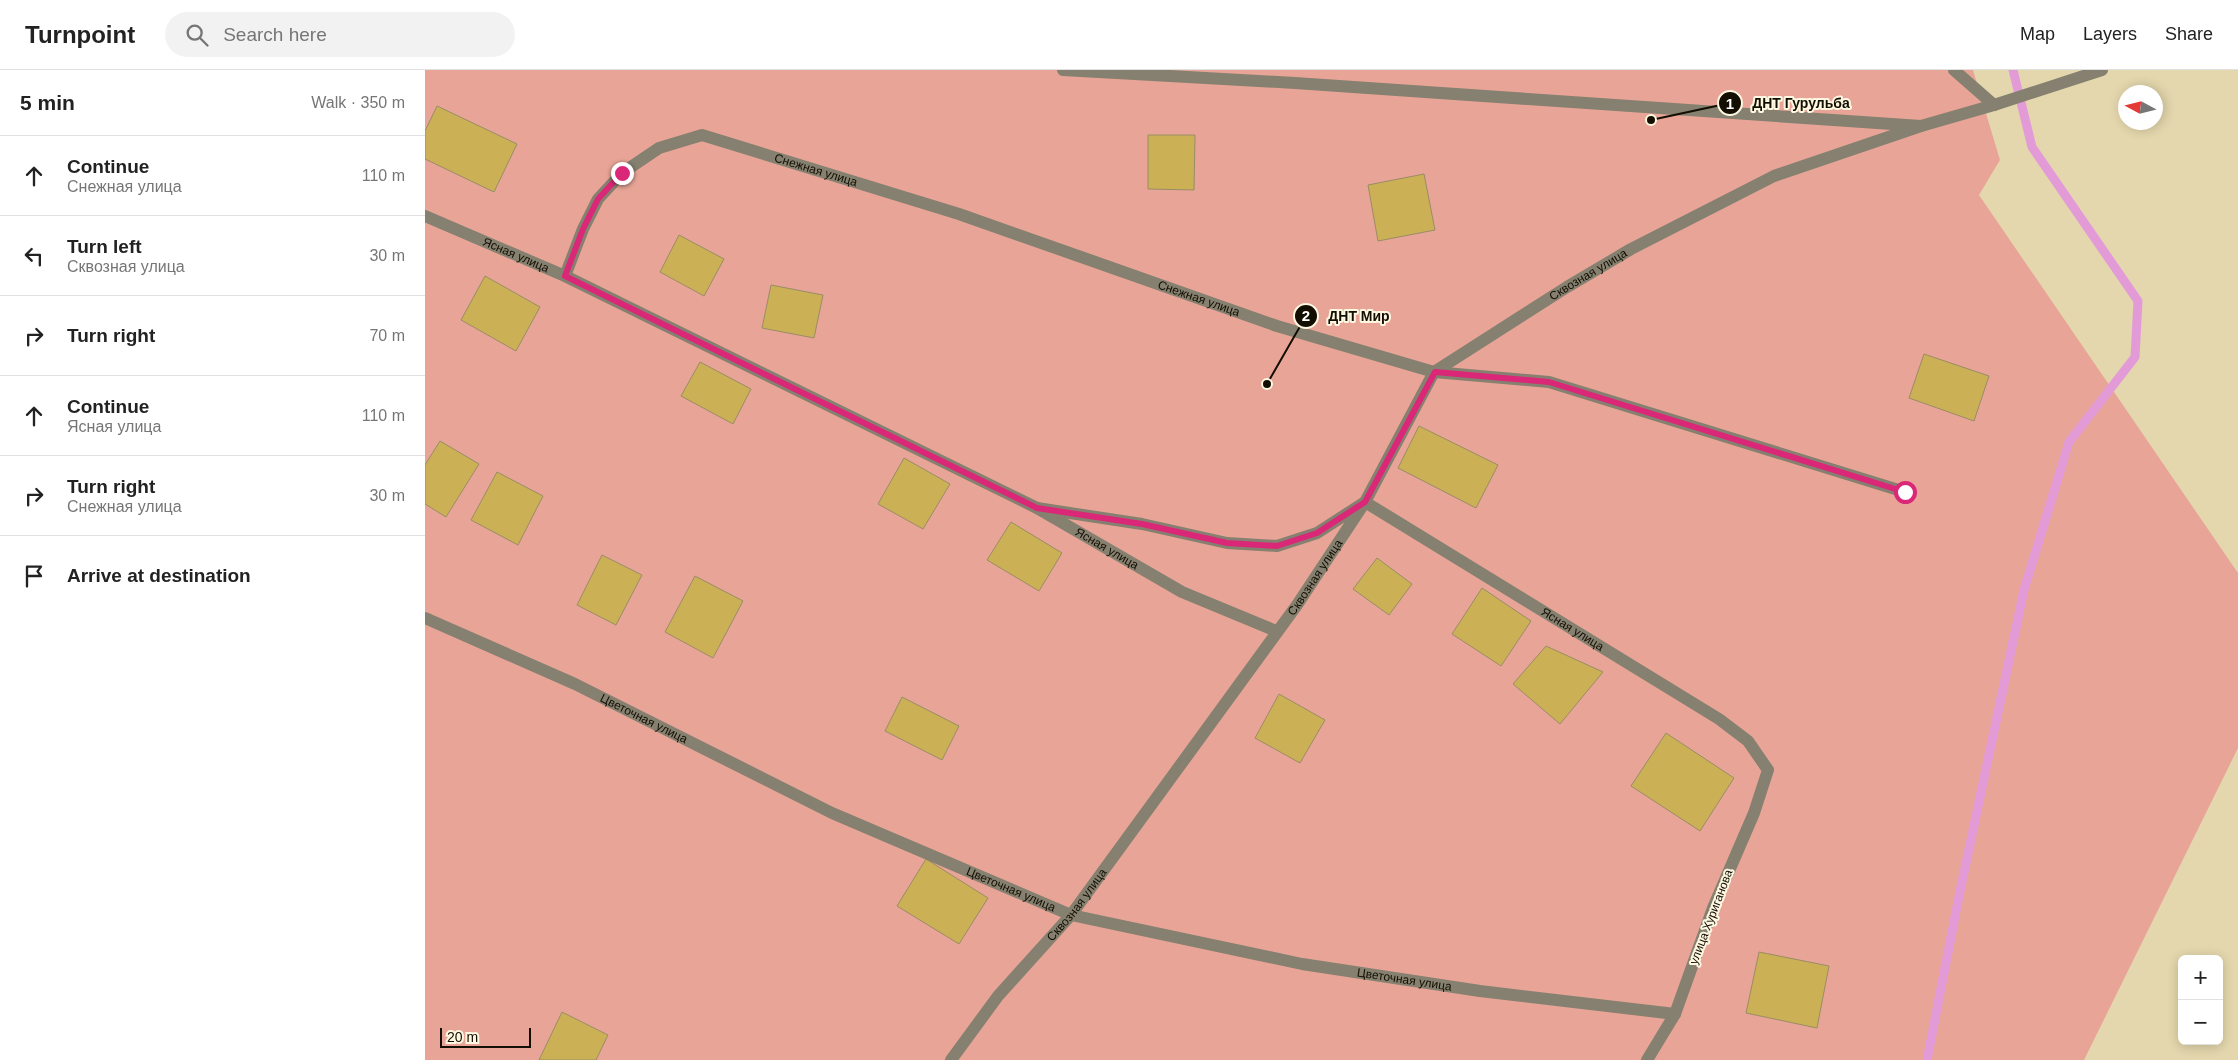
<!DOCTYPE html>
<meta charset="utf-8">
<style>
:root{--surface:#fff;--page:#f2f2f2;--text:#222;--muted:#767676;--line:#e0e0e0}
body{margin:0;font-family:Helvetica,sans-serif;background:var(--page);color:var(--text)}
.controls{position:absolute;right:15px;bottom:15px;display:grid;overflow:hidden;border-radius:8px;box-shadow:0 2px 12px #0003}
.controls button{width:45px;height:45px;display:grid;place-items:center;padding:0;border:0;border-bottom:1px solid var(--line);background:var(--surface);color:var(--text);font:25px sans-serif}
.compass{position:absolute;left:1693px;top:15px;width:45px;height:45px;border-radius:50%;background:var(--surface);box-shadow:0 2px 12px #0003;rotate:277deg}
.scale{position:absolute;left:15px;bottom:12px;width:91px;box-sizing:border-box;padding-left:5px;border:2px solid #130e02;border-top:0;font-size:14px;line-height:18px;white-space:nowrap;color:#130e02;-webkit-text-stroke:4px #fef8e3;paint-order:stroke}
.stop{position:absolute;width:15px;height:15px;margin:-11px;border:4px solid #db2777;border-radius:50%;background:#fff}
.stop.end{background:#db2777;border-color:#fff;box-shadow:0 1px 5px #0008}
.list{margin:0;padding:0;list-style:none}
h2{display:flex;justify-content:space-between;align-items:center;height:65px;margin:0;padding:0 20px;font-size:21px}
h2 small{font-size:16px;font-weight:400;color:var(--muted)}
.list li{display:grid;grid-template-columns:32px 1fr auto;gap:15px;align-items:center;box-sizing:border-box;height:80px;padding:0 20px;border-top:1px solid var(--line)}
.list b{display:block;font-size:19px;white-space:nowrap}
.list p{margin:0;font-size:16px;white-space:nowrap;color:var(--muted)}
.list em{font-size:16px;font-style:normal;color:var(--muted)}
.icon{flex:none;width:28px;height:28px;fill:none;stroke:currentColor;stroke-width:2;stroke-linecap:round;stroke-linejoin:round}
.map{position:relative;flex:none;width:1813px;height:990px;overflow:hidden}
header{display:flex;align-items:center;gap:30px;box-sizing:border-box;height:70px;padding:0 25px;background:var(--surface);border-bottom:1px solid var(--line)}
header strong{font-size:24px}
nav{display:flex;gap:28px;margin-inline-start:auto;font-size:18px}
.search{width:350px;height:45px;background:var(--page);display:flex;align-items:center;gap:12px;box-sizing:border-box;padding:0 18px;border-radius:28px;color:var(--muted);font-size:19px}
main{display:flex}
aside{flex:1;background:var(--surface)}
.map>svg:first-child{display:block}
.green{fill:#e8a597}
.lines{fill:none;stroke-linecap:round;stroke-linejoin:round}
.stream{stroke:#e39bd8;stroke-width:9}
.building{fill:#ccb055;stroke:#998c66}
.minor{stroke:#85806f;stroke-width:12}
.route{stroke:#db2777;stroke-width:6}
.labels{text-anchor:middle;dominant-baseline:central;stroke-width:4;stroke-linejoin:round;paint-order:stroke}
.street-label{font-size:12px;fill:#130e02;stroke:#fef8e3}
.leader{fill:none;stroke:#130e02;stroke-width:2}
.callout-dot{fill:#130e02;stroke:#fef8e3;stroke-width:2}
.mark-label{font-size:15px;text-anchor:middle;font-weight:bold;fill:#fff}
.callout-label{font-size:14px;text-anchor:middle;font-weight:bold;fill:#130e02;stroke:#fef8e3;stroke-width:4;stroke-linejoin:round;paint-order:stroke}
</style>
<header>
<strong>Turnpoint</strong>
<div class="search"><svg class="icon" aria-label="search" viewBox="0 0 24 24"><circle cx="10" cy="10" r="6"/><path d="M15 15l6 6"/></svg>Search here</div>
<nav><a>Map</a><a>Layers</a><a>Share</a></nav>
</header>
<main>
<aside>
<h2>5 min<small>Walk · 350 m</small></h2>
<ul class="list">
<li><svg class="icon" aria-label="ahead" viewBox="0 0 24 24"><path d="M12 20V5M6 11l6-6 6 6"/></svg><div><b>Continue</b><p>Снежная улица</p></div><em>110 m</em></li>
<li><svg class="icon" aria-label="left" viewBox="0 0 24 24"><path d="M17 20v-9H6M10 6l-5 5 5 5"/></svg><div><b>Turn left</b><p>Сквозная улица</p></div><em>30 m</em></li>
<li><svg class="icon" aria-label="right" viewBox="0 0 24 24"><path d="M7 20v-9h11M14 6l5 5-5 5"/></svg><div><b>Turn right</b></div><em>70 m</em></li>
<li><svg class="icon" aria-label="ahead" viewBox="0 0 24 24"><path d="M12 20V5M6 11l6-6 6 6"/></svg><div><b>Continue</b><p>Ясная улица</p></div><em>110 m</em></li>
<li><svg class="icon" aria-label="right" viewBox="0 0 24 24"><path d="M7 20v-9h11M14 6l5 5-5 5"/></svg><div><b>Turn right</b><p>Снежная улица</p></div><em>30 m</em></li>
<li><svg class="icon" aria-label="arrive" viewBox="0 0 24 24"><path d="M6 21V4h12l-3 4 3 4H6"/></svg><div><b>Arrive at destination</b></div></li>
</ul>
</aside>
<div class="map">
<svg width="1813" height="990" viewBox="0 0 1813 990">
<rect width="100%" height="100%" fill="#e4d7ad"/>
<polygon class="green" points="0,0 1548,0 1575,90 1554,125 1813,503 1813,678 1659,990 0,990"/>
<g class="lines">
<polyline class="stream" points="1502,990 1534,826 1599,520 1644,372 1710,287 1713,231 1607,77 1588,0"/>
</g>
<g class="building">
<polygon points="12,36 92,74 69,122 0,89 0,61"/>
<polygon points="723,65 770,65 769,120 723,119"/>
<polygon points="999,104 1010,160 953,171 943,115"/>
<polygon points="254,165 299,189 279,226 235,202"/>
<polygon points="60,206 115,237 91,281 36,250"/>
<polygon points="346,215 398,225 389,268 337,258"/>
<polygon points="1499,284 1564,306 1549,351 1484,328"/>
<polygon points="275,292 326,319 308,354 256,326"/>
<polygon points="994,356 1073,395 1051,438 973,398"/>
<polygon points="15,371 54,394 21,447 0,434 0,395"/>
<polygon points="479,388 525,414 498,459 453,434"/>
<polygon points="72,402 118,426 93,475 46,450"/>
<polygon points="586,452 637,483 614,521 562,490"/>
<polygon points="177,485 217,505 191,555 152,535"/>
<polygon points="952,488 987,514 964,545 928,519"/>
<polygon points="270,506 318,531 288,588 240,562"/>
<polygon points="1057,518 1106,551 1076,596 1027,564"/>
<polygon points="1121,576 1178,602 1135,654 1088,614"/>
<polygon points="854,624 900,650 875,693 830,668"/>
<polygon points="477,627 534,656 517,690 460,661"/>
<polygon points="1241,663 1309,708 1275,761 1206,716"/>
<polygon points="501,789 563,828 534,874 472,836"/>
<polygon points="1334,882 1404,896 1392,958 1321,943"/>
<polygon points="137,942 183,965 171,990 114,990"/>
</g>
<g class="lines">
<g class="minor">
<polyline points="638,0 870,13 1496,56 1569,35 1677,0"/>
<polyline points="1529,0 1569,35"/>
<path id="s1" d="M 0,146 L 140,206 L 612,438 L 757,522 L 851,561"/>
<path id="s2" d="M 140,206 L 158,159 L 173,129 L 197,103 L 234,78 L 277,65 L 534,144 L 852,256 L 1009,302 L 1124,312 L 1480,422"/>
<path id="s3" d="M 612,438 L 717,454 L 802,473 L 852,476 L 892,463 L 940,432 L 1294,649 L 1323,671 L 1343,700 L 1329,743 L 1288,838 L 1250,944 L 1222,990"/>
<path id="s4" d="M 0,548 L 150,614 L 407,743 L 646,845 L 877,894 L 1055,921 L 1250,944"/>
<path id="s5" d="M 526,990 L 573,926 L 646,845 L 872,535 L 940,432 L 1009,302 L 1142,217 L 1206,179 L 1349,106 L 1496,56"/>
</g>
</g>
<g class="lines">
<polyline class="route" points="197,103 173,129 158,159 140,206 612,438 717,454 802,473 852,476 892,463 940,432 1010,302 1124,312 1480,422"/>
</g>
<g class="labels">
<g class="street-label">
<text stroke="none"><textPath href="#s2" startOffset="328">Снежная улица</textPath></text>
<text stroke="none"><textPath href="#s1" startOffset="99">Ясная улица</textPath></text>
<text stroke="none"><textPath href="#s5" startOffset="1025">Сквозная улица</textPath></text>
<text stroke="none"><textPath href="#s2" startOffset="732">Снежная улица</textPath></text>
<text stroke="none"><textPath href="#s1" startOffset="759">Ясная улица</textPath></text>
<text stroke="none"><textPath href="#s5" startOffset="605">Сквозная улица</textPath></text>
<text stroke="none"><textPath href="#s3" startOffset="586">Ясная улица</textPath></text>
<text stroke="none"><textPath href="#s4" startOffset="241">Цветочная улица</textPath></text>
<text stroke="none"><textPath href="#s4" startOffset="646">Цветочная улица</textPath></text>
<text stroke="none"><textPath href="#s5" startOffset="200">Сквозная улица</textPath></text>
<text transform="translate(1286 847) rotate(-69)">улица Хуриганова</text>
<text stroke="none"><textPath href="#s4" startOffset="1051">Цветочная улица</textPath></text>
</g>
</g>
<path class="leader" d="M1226 50L1305 33M842 314L881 246"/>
<g class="callout-dot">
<circle cx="1226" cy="50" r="5"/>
<circle cx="842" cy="314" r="5"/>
<circle cx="1305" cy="33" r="12"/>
<circle cx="881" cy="246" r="12"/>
</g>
<g class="mark-label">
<text x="1305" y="39">1</text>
<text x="881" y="251">2</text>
</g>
<g class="callout-label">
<text x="1376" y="38">ДНТ Гурульба</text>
<text x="934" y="251">ДНТ Мир</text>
</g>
</svg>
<div class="controls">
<button>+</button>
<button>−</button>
</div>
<svg class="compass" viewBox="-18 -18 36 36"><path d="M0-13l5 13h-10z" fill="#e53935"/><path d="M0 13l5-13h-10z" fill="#767676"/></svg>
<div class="scale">20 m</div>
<div class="stop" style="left:1480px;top:422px"></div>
<div class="stop end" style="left:197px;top:103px"></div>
</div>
</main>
